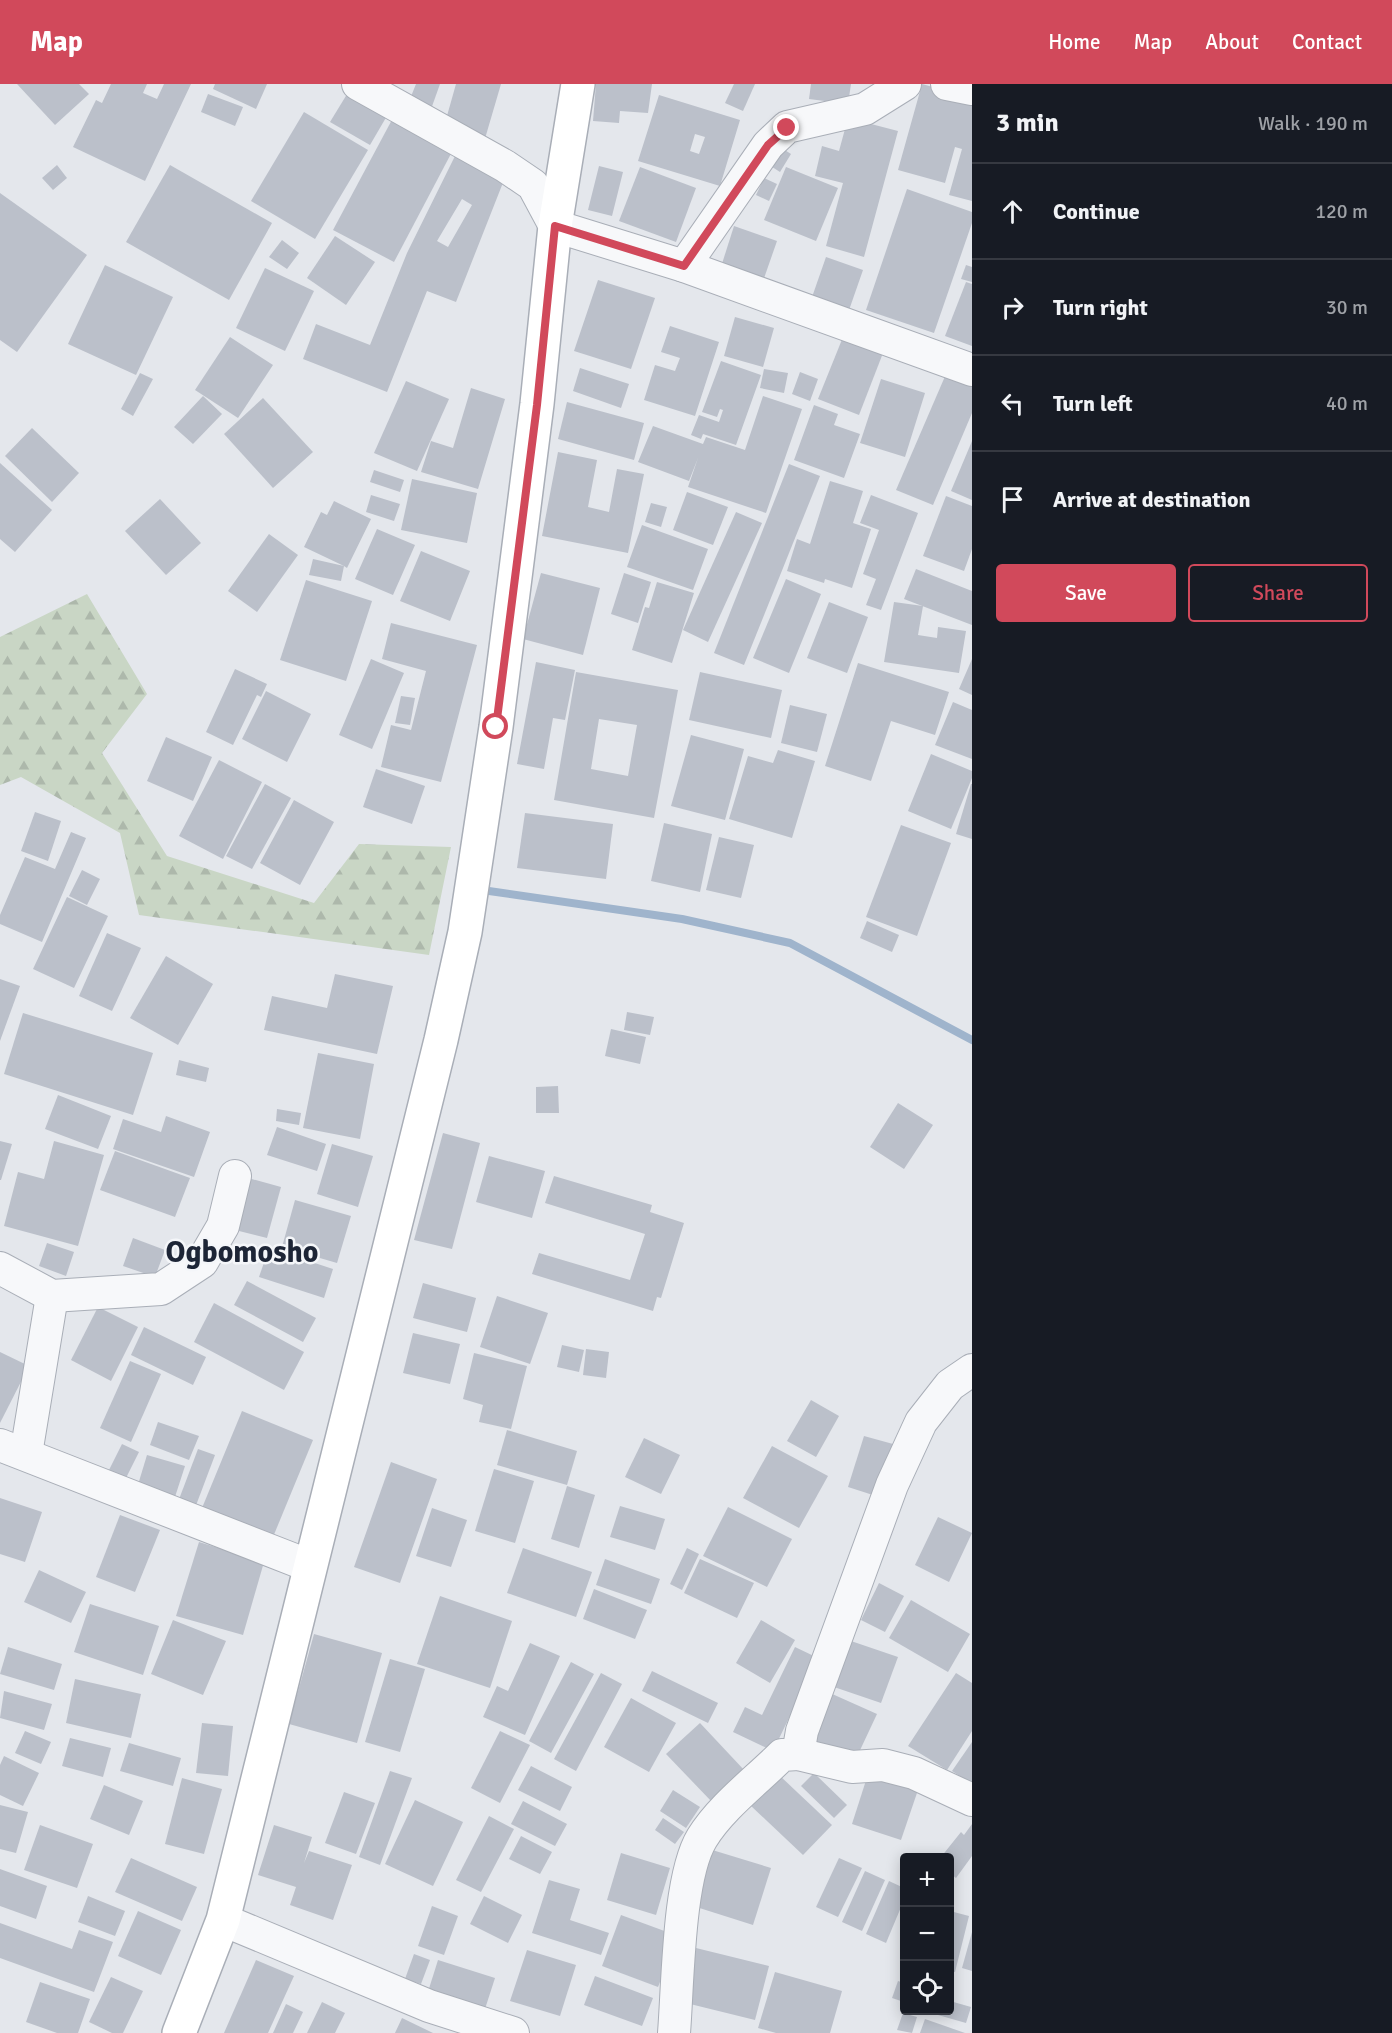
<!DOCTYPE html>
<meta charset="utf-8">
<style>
:root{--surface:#171b24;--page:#242831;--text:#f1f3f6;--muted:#9ea1a6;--line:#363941;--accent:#d1495b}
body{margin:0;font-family:Signika,sans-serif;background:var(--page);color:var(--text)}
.controls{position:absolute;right:18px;bottom:18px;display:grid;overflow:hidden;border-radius:6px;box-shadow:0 3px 15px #0003}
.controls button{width:54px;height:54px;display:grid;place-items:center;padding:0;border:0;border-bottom:2px solid var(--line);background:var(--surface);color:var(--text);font:30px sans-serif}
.stop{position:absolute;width:18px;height:18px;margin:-14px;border:4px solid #d1495b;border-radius:50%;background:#fff}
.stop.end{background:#d1495b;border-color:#fff;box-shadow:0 2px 6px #0008}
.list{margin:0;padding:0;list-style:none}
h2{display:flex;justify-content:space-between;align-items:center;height:78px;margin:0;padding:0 24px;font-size:26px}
h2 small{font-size:20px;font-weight:400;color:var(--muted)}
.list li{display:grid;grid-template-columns:39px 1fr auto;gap:18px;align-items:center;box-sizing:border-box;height:96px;padding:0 24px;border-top:2px solid var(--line)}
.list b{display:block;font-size:22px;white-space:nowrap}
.list em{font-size:20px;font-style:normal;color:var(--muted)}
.actions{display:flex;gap:12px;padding:18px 24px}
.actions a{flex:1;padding:14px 0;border:2px solid var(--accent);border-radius:6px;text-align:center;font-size:21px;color:var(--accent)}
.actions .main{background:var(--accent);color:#fff}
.icon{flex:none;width:33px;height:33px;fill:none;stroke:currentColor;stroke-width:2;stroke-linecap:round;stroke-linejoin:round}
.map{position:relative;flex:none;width:972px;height:1949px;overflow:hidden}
header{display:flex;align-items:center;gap:36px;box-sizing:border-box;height:84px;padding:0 30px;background:var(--accent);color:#fff}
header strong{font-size:28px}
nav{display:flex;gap:33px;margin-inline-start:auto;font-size:21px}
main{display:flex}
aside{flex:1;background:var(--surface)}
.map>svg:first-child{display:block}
.forest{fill:url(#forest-firs)}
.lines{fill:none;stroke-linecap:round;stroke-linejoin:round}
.stream{stroke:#9fb4cc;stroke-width:8}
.building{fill:#bbc0ca;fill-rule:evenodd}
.minor-casing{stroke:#a9aeb7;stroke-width:34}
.secondary-casing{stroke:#a9aeb7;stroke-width:36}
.minor{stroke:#f7f8fa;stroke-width:32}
.secondary{stroke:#fff;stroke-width:33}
.route{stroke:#d1495b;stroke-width:8}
.labels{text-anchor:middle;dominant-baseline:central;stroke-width:5;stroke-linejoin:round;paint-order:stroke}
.town-label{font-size:30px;font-weight:bold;fill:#1d2536;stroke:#f4f6f9}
</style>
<header>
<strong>Map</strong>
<nav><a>Home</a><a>Map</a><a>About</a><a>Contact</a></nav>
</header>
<main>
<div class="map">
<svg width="972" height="1949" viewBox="0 0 972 1949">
<defs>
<pattern id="forest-firs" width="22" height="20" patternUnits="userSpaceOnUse" patternTransform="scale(1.5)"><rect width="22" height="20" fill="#c9d6c5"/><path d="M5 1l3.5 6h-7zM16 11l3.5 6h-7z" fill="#adb8ab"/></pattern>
</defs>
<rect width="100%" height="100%" fill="#e4e7ec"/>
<polygon class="forest" points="87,510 147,610 102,669 167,772 314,819 359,760 451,763 429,871 139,831 120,749 21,693 0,701 0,553"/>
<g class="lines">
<polyline class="stream" points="482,806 682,835 790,859 972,956"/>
</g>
<g class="building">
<polygon points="17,0 79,0 89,10 55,41"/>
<polygon points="111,0 147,0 143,9 157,15 164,0 191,0 145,97 73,63 96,16 102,19"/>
<polygon points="215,0 267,0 256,25 213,5"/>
<polygon points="416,0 440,0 430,28 408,20"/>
<polygon points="456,0 501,0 484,58 443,46"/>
<polygon points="596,0 652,0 648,29 620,27 619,39 593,37"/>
<polygon points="734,0 755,0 743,27 725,19"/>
<polygon points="811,0 851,0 848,20 809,15"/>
<polygon points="922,0 972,14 972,117 949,111 962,65 955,63 945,99 898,86"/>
<polygon points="352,2 391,25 370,61 330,38"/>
<polygon points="208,10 243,23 235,42 201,28"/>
<path d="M 659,11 L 740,36 L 720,102 L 638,77 ZM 695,50 L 705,53 L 699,70 L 690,67 Z"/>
<polygon points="304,28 368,66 315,155 251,117"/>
<polygon points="394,32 454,64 394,178 333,146"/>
<polygon points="848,34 898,47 864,173 826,162 843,99 815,92 822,62 839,67"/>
<polygon points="777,61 791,70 780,88 766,79"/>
<path d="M 455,72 L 506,91 L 456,218 L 427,207 L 387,308 L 303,275 L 316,240 L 370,261 L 407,169 ZM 462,115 L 472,121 L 448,163 L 437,157 Z"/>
<polygon points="57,81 67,94 53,106 42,94"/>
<polygon points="170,81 272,139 229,216 126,158"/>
<polygon points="599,82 623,88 612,132 588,126"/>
<polygon points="640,83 696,104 676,158 619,137"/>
<polygon points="786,83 838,104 816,157 764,136"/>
<polygon points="764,94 777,100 769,117 756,111"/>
<polygon points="907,105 972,128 972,139 934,249 866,226"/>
<polygon points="0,109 87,171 17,268 0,256"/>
<polygon points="734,142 777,157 762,200 720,186"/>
<polygon points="335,152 375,178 346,221 307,194"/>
<polygon points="282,156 299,169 287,185 269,173"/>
<polygon points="826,173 863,186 848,229 811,216"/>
<polygon points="105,181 173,213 136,291 68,260"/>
<polygon points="966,181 972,183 972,198 961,195"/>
<polygon points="265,184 314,207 285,267 236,244"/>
<polygon points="598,196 655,214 631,285 574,267"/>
<polygon points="966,198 972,200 972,262 945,252"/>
<polygon points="735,233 774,244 763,283 724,272"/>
<polygon points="670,242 719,258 695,332 644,316 655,281 675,287 680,274 661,268"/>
<polygon points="230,253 273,281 238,334 195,306"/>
<polygon points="843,253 883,269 859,331 818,315"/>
<polygon points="721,277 761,291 736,361 703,350 701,355 691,351 699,331 719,338 723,326 720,325 717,333 702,328"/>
<polygon points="580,284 629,300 621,324 573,307"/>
<polygon points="764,285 788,289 784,309 760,304"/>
<polygon points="800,288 818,295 810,317 792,310"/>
<polygon points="140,289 153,295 133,332 121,325"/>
<polygon points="946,290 972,300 972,329 933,421 896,406"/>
<polygon points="881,295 925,309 905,373 860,359"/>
<polygon points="406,297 449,315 417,387 374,369"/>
<polygon points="471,304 505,315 478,405 421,388 431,357 453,364"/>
<polygon points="203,312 222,330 193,360 174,343"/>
<polygon points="763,312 802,325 766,429 688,403 698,374 689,397 638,378 653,342 703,360 706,353 745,366"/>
<polygon points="263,314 313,368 273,404 224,350"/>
<polygon points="567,318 644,339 634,376 558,355"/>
<polygon points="814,321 838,330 834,341 860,350 844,394 794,376"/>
<polygon points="32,344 79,389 52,418 5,372"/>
<polygon points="972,357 972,416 951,407"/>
<polygon points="558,368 597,376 588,423 609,428 617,385 644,390 628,469 542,452"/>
<polygon points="0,379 52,426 15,468 0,455"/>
<polygon points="789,380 820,392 744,581 714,569"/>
<polygon points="374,386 404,396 400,408 370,398"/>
<polygon points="412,395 477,409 467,459 401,446"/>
<polygon points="830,397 863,407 853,439 871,445 852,504 825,495 824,499 787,487 797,455 810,460"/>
<polygon points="687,408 728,423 713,461 673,446"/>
<polygon points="371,411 400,420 394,437 366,428"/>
<polygon points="871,411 918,429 881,526 866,521 876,495 863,490 879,446 860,439"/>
<polygon points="946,412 972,422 972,465 964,487 923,472"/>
<polygon points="160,415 201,459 166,491 125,447"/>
<polygon points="334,417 371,435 347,484 344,482 341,497 309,491 313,475 344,482 304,463 321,428 327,431"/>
<polygon points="651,419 667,423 661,443 645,438"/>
<polygon points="736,428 762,439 708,558 683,546"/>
<polygon points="642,441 708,465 693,506 627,483"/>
<polygon points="377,445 415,461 393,511 355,495"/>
<polygon points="269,450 298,471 257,528 228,507"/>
<polygon points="421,467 470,487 450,537 400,517"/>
<polygon points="916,485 972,507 972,541 904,515"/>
<polygon points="541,489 600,504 583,571 523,555"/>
<polygon points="624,489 651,498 638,539 611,530"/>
<polygon points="786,495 821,510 789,589 753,574"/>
<polygon points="306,496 372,517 346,597 280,576"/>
<polygon points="657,498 694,509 672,579 632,566 645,523 649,524"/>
<polygon points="829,518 868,533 847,589 807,574"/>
<polygon points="894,518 923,522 918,551 937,554 938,543 966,547 959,589 884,578"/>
<polygon points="391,539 477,561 441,698 381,683 391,641 411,646 426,587 382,575"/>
<polygon points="371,575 404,589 372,665 339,651"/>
<polygon points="972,575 972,611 959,605"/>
<polygon points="536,578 575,586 565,636 553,634 544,685 517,680"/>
<polygon points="858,579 949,608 935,651 891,637 871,697 825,682"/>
<polygon points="235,585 267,600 261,613 257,611 233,661 206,648"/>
<path d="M 576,588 L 678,606 L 654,734 L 554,716 ZM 599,635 L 637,641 L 628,692 L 591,685 Z"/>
<polygon points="700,588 782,606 771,654 689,636"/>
<polygon points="266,607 311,630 287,678 242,655"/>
<polygon points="401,612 415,614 410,641 395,639"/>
<polygon points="953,618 972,626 972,675 935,661"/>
<polygon points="790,621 827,630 817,668 781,659"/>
<polygon points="691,651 744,665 725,736 671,722"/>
<polygon points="166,653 212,673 193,717 147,697"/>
<polygon points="778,666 815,677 792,754 729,735 748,672 773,679"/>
<polygon points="931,670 972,687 972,694 951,745 908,727"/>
<polygon points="219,676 262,698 223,775 179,752"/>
<polygon points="376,685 425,702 412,740 363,723"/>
<polygon points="265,700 291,714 252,785 226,772"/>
<polygon points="971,700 972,700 972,755 956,750"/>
<polygon points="294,716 334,738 300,801 260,779"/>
<polygon points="35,728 61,737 48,777 21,767"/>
<polygon points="525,729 613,740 606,795 517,784"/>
<polygon points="664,739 712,750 700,808 651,797"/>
<polygon points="901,741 951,759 917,852 866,833"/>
<polygon points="71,748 86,754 42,858 0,840 0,831 25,773 55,785"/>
<polygon points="719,753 754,761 741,814 706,806"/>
<polygon points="82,786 100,795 87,821 69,812"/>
<polygon points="67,813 108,832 74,904 33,885"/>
<polygon points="867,837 899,851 892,868 860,854"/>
<polygon points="107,849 141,864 112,927 79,912"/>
<polygon points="166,872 213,900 178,961 130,934"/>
<polygon points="335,890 393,902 377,970 264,946 272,912 327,924"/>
<polygon points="0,895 20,902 0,957"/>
<polygon points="627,928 654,933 650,951 624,946"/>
<polygon points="23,929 153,969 133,1031 4,990"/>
<polygon points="611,945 646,953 640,980 605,972"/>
<polygon points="318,969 374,980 360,1055 303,1044"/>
<polygon points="179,976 209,984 206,998 176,991"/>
<polygon points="558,1002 559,1029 536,1029 536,1003"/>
<polygon points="58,1011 111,1032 98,1065 45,1045"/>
<polygon points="898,1019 933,1041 904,1085 870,1063"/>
<polygon points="277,1025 301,1029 299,1041 276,1037"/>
<polygon points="166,1032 210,1048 194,1093 113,1065 123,1035 161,1048"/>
<polygon points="277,1043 326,1060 317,1087 267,1071"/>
<polygon points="443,1049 480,1059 452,1165 414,1156"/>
<polygon points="0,1057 12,1060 1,1096 0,1096"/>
<polygon points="54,1057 104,1071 78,1162 4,1142 18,1088 44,1095"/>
<polygon points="332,1060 373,1072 358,1123 317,1110"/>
<polygon points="115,1067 190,1094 175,1133 100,1106"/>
<polygon points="489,1072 545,1087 532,1134 476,1118"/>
<polygon points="241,1092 281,1103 267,1154 227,1144"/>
<polygon points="554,1092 652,1121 650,1128 684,1139 661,1214 657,1213 653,1227 532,1190 539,1169 630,1196 645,1150 545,1119"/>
<polygon points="295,1116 351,1132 337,1179 282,1163"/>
<polygon points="133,1154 165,1166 155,1193 123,1182"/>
<polygon points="47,1159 74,1168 66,1192 39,1182"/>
<polygon points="269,1164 333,1185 324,1214 259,1193"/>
<polygon points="247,1197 316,1234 303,1258 234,1221"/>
<polygon points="423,1199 476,1214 467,1248 413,1234"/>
<polygon points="497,1212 548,1229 530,1280 480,1263"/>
<polygon points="214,1219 304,1268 284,1306 194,1258"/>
<polygon points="98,1223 138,1243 111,1297 71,1276"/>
<polygon points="144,1243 206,1273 193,1301 131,1271"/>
<polygon points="413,1249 460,1260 450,1300 403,1289"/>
<polygon points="562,1261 584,1266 579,1288 557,1283"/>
<polygon points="586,1265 609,1268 606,1294 583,1291"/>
<polygon points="0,1268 29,1282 0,1339"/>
<polygon points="474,1269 527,1282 511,1345 479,1338 483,1321 463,1315"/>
<polygon points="130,1277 161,1290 131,1358 100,1344"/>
<polygon points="811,1316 839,1332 816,1373 787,1357"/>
<polygon points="242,1327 313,1356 273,1453 202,1424"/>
<polygon points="158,1338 199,1352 189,1376 150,1361"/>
<polygon points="507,1346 577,1367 567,1401 497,1381"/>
<polygon points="864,1352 893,1360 876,1412 848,1403"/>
<polygon points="644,1354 680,1371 661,1410 625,1393"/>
<polygon points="122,1360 139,1368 123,1400 106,1392"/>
<polygon points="772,1362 828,1392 799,1444 743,1414"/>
<polygon points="198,1365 215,1371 195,1424 178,1418"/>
<polygon points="147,1371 185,1382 174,1416 137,1404"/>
<polygon points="391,1378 437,1395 400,1499 354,1483"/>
<polygon points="494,1385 534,1397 515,1459 475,1447"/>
<polygon points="567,1402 595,1411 579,1464 551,1455"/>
<polygon points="0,1414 42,1428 25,1478 0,1470"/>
<polygon points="620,1422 665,1435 655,1466 610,1453"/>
<polygon points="728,1423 792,1455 767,1503 703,1472"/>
<polygon points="432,1424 467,1436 451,1483 416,1472"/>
<polygon points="120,1431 160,1446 135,1508 96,1493"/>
<polygon points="938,1433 972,1449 949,1498 915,1481"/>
<polygon points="199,1458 264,1478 243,1551 176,1532"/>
<polygon points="523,1464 592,1488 576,1533 507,1509"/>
<polygon points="687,1464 699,1470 682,1506 670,1500"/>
<polygon points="605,1475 660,1495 651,1520 596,1501"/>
<polygon points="700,1475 754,1499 737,1534 684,1509"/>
<polygon points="39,1486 86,1508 71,1539 24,1518"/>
<polygon points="879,1499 904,1512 885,1548 861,1536"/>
<polygon points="594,1505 647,1526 635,1555 583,1535"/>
<polygon points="440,1512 512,1537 490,1604 417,1580"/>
<polygon points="911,1516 970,1550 948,1588 889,1554"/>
<polygon points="90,1520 159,1542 143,1591 74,1568"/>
<polygon points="173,1536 226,1557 203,1611 151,1590"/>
<polygon points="761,1536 795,1556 770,1599 736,1579"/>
<polygon points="314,1550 382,1569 357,1659 289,1640"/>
<polygon points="851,1557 898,1573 881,1619 834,1603"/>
<polygon points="530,1559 560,1572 525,1651 483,1633 497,1602 508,1607"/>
<polygon points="8,1563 62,1580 54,1606 0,1590"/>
<polygon points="795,1563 818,1574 773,1667 733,1648 745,1623 762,1631"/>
<polygon points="390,1575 425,1585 400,1668 365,1658"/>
<polygon points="571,1578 594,1590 551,1669 529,1657"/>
<polygon points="652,1587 718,1619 708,1639 642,1607"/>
<polygon points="601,1589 622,1600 576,1687 554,1675"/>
<polygon points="956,1589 972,1599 972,1647 947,1686 908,1662"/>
<polygon points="75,1595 141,1610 131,1654 66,1639"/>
<polygon points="4,1607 52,1620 44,1646 0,1634"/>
<polygon points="830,1609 877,1630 854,1679 807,1658"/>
<polygon points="631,1614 676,1639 649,1688 604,1663"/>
<polygon points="202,1639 233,1642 228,1692 196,1689"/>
<polygon points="700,1639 745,1687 712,1718 666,1670"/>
<polygon points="25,1647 51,1658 41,1680 15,1669"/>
<polygon points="500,1647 530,1661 500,1719 471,1704"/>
<polygon points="70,1654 111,1664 103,1693 62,1682"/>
<polygon points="972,1658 972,1700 952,1687"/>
<polygon points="129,1659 181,1674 173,1702 120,1687"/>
<polygon points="4,1672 39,1689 23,1722 0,1711 0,1681"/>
<polygon points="531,1682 572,1703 560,1727 518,1706"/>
<polygon points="390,1687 412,1694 380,1781 359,1773"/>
<polygon points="869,1687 919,1703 901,1756 852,1740"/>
<polygon points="814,1689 847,1721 834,1734 801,1702"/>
<polygon points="779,1691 832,1741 803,1771 750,1721"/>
<polygon points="182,1694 222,1705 204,1770 165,1760"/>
<polygon points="104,1701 143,1717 129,1751 90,1735"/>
<polygon points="673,1706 700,1723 686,1744 660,1727"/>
<polygon points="344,1708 375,1719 356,1770 325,1759"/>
<polygon points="415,1716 463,1738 433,1802 385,1780"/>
<polygon points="523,1717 567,1740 555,1762 511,1740"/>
<polygon points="0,1721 28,1728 16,1769 0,1765"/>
<polygon points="489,1732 514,1745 481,1808 456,1796"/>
<polygon points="663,1734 684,1748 675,1760 655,1746"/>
<polygon points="972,1740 972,1772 956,1794 950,1789 950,1773 941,1773 961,1748 964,1751"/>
<polygon points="40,1741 93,1760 77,1804 24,1786"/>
<polygon points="274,1741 312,1753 304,1779 309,1767 352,1781 333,1836 290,1821 296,1803 258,1791"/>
<polygon points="521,1752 552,1768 540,1790 509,1775"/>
<polygon points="709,1765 771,1784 753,1841 690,1821"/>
<polygon points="621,1769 670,1784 656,1831 607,1816"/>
<polygon points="131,1774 197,1803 182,1837 115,1808"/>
<polygon points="839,1774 862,1784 838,1833 816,1823"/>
<polygon points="0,1785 47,1802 36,1835 0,1822"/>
<polygon points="865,1787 885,1796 862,1847 842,1838"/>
<polygon points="549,1796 580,1805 570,1836 609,1849 601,1871 532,1849"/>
<polygon points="889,1797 904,1804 904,1816 886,1859 866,1850"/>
<polygon points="88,1812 125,1827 115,1852 78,1838"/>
<polygon points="484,1812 522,1831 508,1859 470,1840"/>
<polygon points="432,1822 458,1832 444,1871 418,1862"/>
<polygon points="138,1827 181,1846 161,1891 118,1872"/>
<polygon points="950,1827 969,1832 955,1888 950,1887"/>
<polygon points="621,1831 678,1852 658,1903 602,1882"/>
<polygon points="0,1839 72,1865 79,1846 113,1858 94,1908 0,1874"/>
<polygon points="972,1848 972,1887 962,1884"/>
<polygon points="696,1864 769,1882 755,1936 682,1918"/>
<polygon points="527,1866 576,1881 560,1932 510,1917"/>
<polygon points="414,1870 430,1876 421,1900 405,1895"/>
<polygon points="256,1876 294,1892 268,1949 224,1949"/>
<polygon points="438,1876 495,1894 484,1928 427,1911"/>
<polygon points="775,1888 842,1907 830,1949 776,1949 758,1944"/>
<polygon points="595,1892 653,1914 642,1942 584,1921"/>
<polygon points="111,1893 143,1907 123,1949 112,1949 89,1938"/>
<polygon points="898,1897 904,1899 904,1918 892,1914"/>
<polygon points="40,1898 90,1915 78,1949 57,1949 26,1938"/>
<polygon points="950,1917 971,1923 966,1939 938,1931 939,1926 950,1926"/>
<polygon points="322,1918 345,1929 335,1949 307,1949"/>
<polygon points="286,1920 303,1928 293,1949 273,1949"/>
<polygon points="903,1929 917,1933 912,1949 897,1946"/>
<polygon points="402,1934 433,1949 395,1949"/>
<polygon points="925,1935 965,1949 920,1949"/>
</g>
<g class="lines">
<g class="minor-casing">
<g id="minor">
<polyline points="358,0 505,82 533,101 555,142 684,182 972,286"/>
<polyline points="947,0 972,5"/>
<polyline points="684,182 768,61 787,43 865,25 905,0"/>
<polyline points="0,1184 52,1212 161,1205 202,1178 223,1142 235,1092"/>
<polyline points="0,1361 310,1482"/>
<polyline points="26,1370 52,1212"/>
<polyline points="798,1670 852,1683 883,1681 914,1689 972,1716"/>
<polyline points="223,1836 429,1922 513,1949"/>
<path d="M 674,1949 C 678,1900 678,1793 702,1754 C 721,1723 756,1697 782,1671 L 798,1670 L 802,1647 L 892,1401 L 921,1338 L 950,1301 L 972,1286"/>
</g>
</g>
<g class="secondary-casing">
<polyline id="secondary" points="179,1949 223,1836 441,956 465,848 496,643 537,320 555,142 578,0"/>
</g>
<use href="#minor" class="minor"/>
<use href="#secondary" class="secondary"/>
</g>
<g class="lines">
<polyline class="route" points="496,643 537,321 555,142 684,182 768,61 787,44"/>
</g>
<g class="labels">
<g class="town-label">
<text x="242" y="1168">Ogbomosho</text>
</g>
</g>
</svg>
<div class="controls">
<button>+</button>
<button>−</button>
<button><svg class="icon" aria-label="locate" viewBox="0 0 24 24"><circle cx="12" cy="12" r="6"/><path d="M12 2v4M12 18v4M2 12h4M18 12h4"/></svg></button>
</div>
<div class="stop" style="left:496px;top:643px"></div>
<div class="stop end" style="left:787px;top:44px"></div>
</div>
<aside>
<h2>3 min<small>Walk · 190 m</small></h2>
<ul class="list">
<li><svg class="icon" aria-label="ahead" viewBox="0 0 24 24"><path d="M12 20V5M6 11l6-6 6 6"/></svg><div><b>Continue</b></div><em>120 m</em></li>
<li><svg class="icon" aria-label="right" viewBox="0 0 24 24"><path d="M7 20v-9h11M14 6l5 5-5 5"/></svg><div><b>Turn right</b></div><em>30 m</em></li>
<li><svg class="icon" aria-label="left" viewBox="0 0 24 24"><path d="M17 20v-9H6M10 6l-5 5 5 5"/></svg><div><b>Turn left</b></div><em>40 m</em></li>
<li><svg class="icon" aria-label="arrive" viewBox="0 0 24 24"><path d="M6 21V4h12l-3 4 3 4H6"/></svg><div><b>Arrive at destination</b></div></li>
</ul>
<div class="actions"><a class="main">Save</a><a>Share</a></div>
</aside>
</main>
